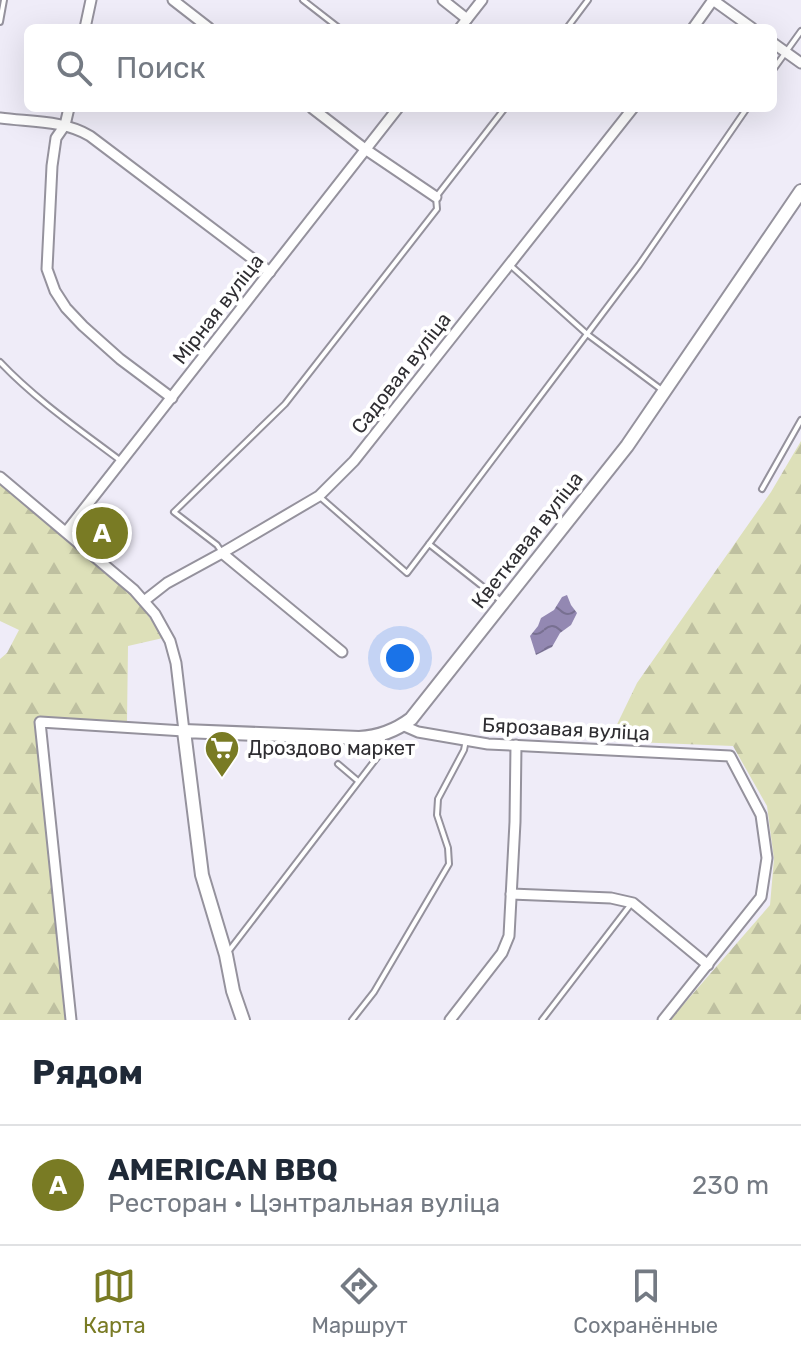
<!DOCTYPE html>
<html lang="ru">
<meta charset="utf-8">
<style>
:root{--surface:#fff;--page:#f6f6f7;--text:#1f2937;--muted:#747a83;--line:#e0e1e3;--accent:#797b24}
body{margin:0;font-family:Rubik,sans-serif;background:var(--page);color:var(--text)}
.you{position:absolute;left:400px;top:658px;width:28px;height:28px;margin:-20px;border:6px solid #fff;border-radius:50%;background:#1a73e8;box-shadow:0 0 0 12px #1a73e833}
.badge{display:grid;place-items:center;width:52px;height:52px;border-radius:50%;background:var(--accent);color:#fff;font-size:26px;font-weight:700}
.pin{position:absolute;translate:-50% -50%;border:4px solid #fff;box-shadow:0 2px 8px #0006}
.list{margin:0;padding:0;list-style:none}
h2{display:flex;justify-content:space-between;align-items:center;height:104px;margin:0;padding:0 32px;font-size:34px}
h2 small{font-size:26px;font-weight:400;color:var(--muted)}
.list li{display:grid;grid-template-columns:52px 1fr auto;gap:24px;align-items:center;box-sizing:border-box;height:120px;padding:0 32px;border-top:2px solid var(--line)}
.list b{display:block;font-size:30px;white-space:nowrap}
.list p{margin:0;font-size:26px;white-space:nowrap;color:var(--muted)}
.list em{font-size:26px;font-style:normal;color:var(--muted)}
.icon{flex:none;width:44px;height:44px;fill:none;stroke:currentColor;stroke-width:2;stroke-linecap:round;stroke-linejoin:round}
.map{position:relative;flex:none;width:801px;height:1020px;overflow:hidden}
.search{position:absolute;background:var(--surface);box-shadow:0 8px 32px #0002;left:24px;right:24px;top:24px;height:88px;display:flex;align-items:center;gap:20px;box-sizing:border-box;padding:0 28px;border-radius:12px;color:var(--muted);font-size:30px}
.sheet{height:224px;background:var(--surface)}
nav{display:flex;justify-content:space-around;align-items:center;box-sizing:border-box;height:112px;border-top:2px solid var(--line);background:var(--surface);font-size:22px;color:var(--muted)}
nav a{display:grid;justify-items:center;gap:4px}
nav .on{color:var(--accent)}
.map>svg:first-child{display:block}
.forest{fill:url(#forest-firs)}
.water{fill:url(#water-waves)}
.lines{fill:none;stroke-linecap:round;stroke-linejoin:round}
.lane-casing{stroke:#95929d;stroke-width:8}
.street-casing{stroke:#95929d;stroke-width:13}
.secondary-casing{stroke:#95929d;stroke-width:16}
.lane{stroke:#fff;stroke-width:4}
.street{stroke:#fff;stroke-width:9}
.secondary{stroke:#fff;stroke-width:12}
.labels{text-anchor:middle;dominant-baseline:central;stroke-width:8;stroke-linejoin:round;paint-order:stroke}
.street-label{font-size:20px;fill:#2f2e32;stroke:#fff}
.poi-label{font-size:20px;fill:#2f2e32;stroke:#fff;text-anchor:start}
</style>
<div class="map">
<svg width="801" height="1020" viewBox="0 0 801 1020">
<defs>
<pattern id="forest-firs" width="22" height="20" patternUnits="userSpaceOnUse" patternTransform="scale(2)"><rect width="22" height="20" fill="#dde0b9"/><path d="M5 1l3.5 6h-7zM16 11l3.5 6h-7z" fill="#bec0a0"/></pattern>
<pattern id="water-waves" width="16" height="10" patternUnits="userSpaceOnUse" patternTransform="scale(2)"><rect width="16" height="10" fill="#9388b2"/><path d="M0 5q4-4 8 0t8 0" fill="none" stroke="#787091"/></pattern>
</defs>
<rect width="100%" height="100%" fill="#efecf8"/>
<g class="forest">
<polygon points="801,441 801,1020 670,1020 770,905 774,859 767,806 733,746 609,741 637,683 771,492"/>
<polygon points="0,481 138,600 163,638 128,646 127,722 41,722 70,1020 0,1020 0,659 7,653 19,630 0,621"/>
</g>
<polygon class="water" points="567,595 571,605 577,613 571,625 560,633 552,647 536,655 530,636 538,626 541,618 554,610 562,597"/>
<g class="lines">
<g class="lane-casing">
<g id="lane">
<polyline points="303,0 339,28"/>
<polyline points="0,22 4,0"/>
<polyline points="567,28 588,0"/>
<polyline points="773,70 801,31"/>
<polyline points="510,265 587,334 662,390"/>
<path d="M 0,362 C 36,400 80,430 121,461"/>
<polyline points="762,489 801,420"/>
<polyline points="320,497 407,573 429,544 501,601"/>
<polyline points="429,544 639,265 747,108"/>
<polyline points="221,551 217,545 174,512 285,404 437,209 436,197 505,108"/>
<polyline points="338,764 358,781"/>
<polyline points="228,952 382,751 383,737"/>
<polyline points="352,1020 374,992 449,864 448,848 437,815 438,799 464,750 466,740"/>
<polyline points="542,1020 631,904"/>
</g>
</g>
<g class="street-casing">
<g id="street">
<polyline points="173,0 209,28"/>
<polyline points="443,0 467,19"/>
<polyline points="713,0 752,28"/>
<polyline points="85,28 91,0"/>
<polyline points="460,28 482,0"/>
<polyline points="693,28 713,0"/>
<polyline points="773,43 801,63"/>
<polyline points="69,108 65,125 56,138 52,166 47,269 55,291 66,308 83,326 120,359 172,398"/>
<polyline points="312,108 365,149 436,197"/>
<path d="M 0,118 C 30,122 64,120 90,136 L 270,272"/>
<polyline points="0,477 134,590 155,614 170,641 176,663 184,731 40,722 71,1020"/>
<polyline points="66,532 398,108"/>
<polyline points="222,553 342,652"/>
<polyline points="144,601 167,583 222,553 319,496 354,461 633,108"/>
<polyline points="402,725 418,732 488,744 730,756 761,815 767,858 761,897 663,1020"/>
<polyline points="511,894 611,898 633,903 708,965"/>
<polyline points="450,1020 502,953 509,936 515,822 516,745"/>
</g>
</g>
<g class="secondary-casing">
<path id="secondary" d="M 243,1020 L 233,991 L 226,955 L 202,875 L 184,731 L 359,738 C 378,737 395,731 411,719 L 627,446 L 801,191"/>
</g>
<use href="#lane" class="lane"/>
<use href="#street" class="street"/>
<use href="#secondary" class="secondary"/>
</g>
<defs>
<g id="supermarket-pin" transform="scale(1.8)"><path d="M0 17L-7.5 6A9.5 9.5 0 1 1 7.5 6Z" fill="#797b24" stroke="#fff"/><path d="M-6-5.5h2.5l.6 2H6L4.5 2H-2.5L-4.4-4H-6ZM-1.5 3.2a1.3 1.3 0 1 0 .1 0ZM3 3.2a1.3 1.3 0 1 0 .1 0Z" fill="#fff"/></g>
</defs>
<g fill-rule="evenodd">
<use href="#supermarket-pin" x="222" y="748"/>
</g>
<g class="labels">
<g class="street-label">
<text transform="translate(218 309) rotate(-52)">Мірная вуліца</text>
<text transform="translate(401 373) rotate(-52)">Садовая вуліца</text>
<text transform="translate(527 540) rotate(-52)">Кветкавая вуліца</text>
<text transform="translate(566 729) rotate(3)">Бярозавая вуліца</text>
</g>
<g class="poi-label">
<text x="248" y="748">Дроздово маркет</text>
</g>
</g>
</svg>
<div class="you"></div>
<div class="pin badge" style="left:102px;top:533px">A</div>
<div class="search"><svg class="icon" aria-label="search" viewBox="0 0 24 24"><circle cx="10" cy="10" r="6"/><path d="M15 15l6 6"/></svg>Поиск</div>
</div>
<section class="sheet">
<h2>Рядом<small></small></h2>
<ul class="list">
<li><span class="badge">A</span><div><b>AMERICAN BBQ</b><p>Ресторан · Цэнтральная вуліца</p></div><em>230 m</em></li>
</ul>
</section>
<nav>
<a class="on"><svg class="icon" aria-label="map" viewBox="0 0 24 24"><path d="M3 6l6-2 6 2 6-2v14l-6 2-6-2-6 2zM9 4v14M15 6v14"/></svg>Карта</a>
<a><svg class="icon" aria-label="directions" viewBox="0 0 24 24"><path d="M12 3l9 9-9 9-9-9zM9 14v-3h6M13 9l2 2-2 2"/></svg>Маршрут</a>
<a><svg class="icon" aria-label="saved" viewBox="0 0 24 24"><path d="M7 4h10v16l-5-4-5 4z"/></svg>Сохранённые</a>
</nav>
